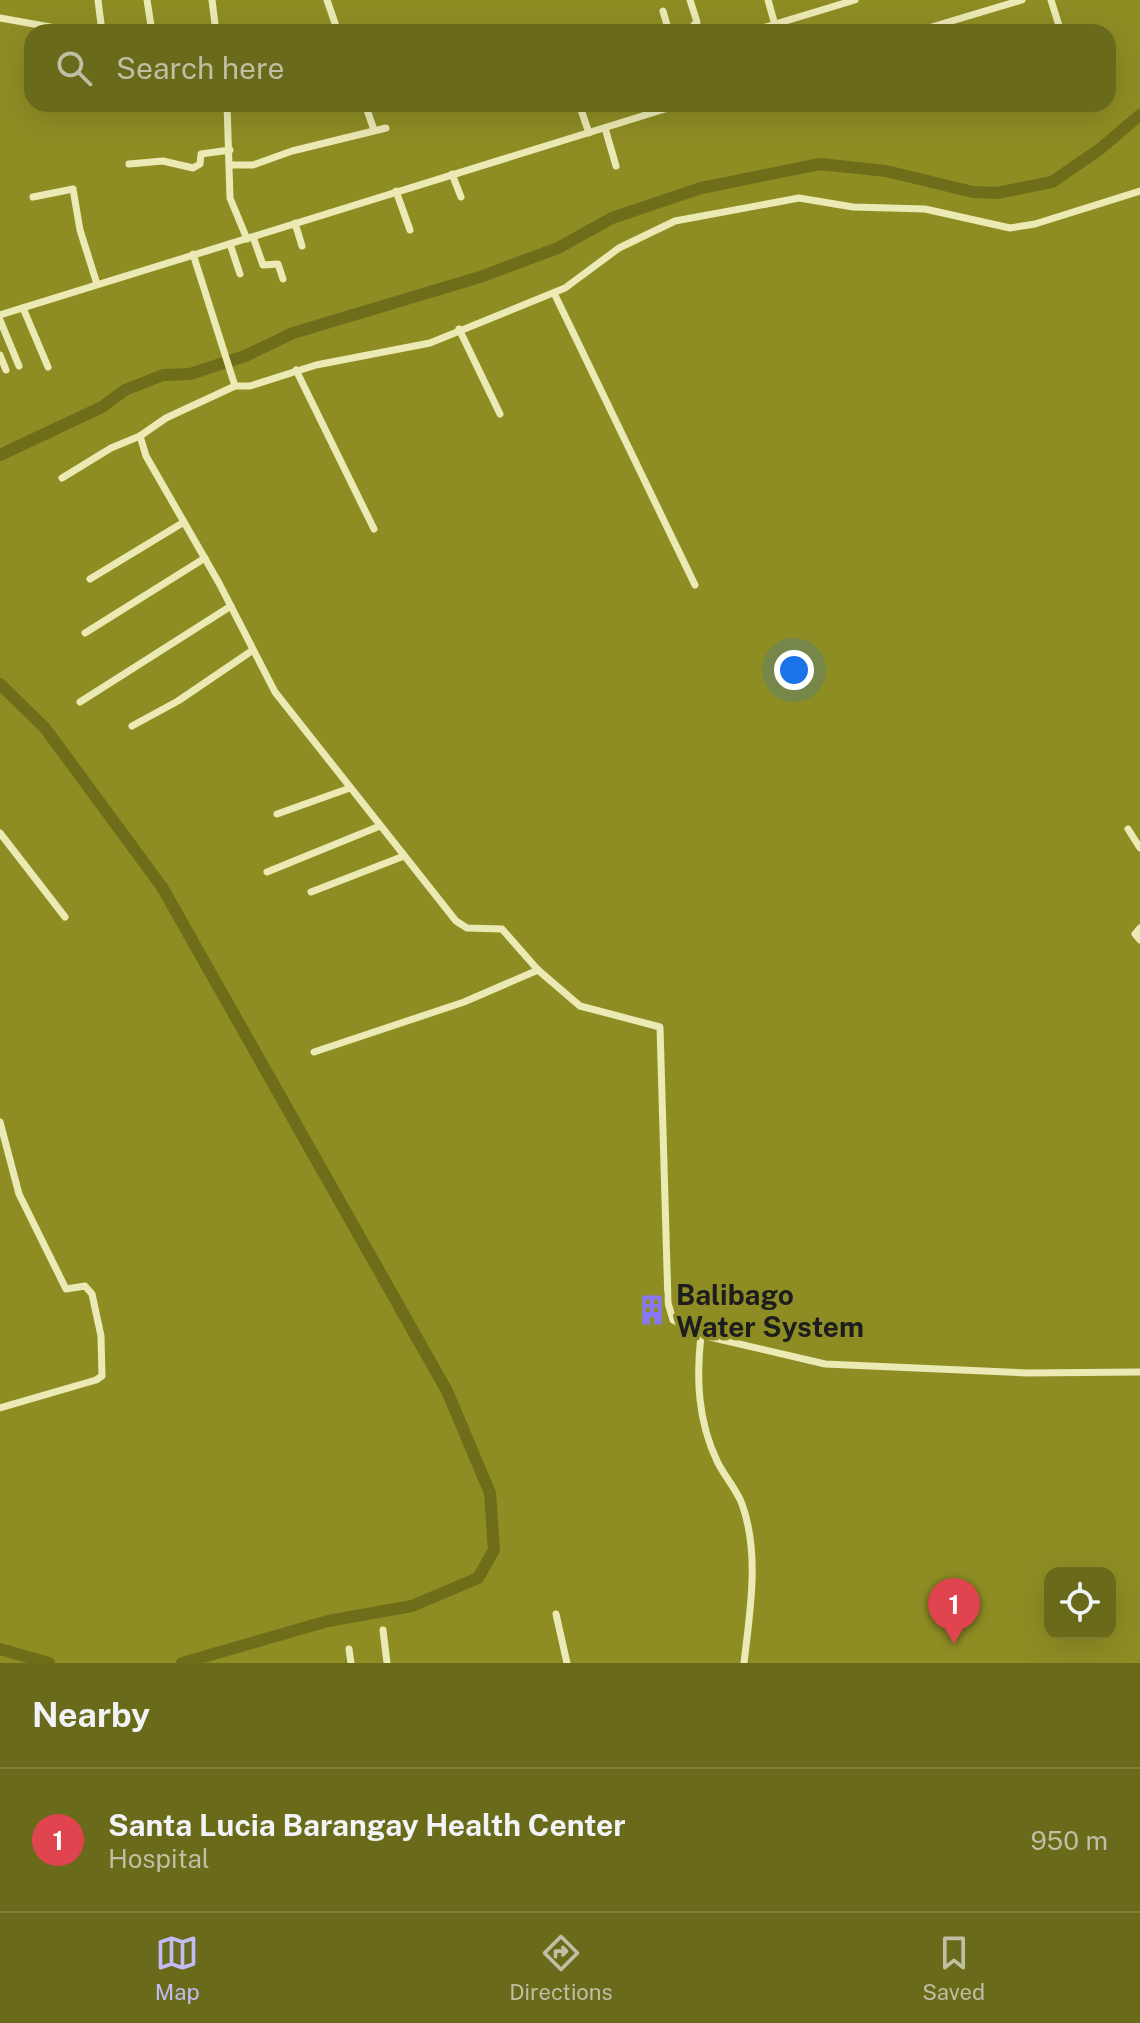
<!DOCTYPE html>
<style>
:root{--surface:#6a6a1b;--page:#6f6f24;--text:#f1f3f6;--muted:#bebfa3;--line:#7d7d3a;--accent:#c2bcf6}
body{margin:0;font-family:"Public Sans",sans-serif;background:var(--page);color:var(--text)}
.controls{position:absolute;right:24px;bottom:24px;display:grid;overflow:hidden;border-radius:16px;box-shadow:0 8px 32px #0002}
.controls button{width:72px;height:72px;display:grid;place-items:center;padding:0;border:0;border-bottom:2px solid var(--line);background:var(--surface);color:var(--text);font:40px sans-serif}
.you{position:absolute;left:794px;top:670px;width:28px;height:28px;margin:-20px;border:6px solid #fff;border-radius:50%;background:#1a73e8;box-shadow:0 0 0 12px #1a73e833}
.badge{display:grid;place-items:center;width:52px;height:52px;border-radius:50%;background:var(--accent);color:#fff;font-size:26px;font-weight:700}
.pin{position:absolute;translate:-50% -66px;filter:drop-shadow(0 2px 4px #0008)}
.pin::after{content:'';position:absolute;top:42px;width:28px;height:24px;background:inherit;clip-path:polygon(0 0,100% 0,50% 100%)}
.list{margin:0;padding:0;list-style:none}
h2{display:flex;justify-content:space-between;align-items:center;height:104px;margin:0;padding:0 32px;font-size:34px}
h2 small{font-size:26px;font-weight:400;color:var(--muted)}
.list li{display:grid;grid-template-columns:52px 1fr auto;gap:24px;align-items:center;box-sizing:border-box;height:144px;padding:0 32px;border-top:2px solid var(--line)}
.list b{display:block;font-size:30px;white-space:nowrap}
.list p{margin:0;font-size:26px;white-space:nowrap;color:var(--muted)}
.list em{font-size:26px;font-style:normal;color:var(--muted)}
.icon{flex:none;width:44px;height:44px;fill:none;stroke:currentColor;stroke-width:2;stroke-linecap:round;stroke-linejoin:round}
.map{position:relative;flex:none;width:1140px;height:1663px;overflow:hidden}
.search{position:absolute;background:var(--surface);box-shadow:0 8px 32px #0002;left:24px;right:24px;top:24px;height:88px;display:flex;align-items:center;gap:20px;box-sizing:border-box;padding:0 28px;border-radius:24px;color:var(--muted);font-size:30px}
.sheet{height:248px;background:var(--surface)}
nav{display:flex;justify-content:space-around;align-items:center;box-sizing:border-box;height:112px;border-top:2px solid var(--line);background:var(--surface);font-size:22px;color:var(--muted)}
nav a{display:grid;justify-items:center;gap:4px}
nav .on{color:var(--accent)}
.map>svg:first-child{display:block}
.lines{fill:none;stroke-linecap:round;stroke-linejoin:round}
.river{stroke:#6e6d19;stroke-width:12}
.minor{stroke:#ebeab4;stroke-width:7}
.labels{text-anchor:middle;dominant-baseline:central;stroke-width:7;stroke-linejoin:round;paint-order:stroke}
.poi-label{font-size:28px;font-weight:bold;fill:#1d1d1d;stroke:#8e8d24;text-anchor:start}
</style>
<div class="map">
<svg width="1140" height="1663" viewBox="0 0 1140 1663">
<rect width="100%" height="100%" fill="#8e8d24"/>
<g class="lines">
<g class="river">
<polyline points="0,455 102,407 125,390 163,375 190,374 245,356 293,333 480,277 558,248 612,218 701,188 820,164 886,171 973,192 997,193 1052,182 1100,149 1140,115"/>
<polyline points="0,684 45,728 162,887 447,1391 490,1493 494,1550 478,1578 412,1606 328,1621 182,1663"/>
<polyline points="0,1649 49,1663"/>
</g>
<g class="minor">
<polyline points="98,0 102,32"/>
<polyline points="147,0 152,32"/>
<polyline points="212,0 216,32"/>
<polyline points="327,0 338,32"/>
<polyline points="690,0 697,22 692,27 693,32"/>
<polyline points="768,0 775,25"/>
<polyline points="1051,0 1061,32"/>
<polyline points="663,11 669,32"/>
<polyline points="0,18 78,32"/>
<polyline points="749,32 855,0"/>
<polyline points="915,32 1022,0"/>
<polyline points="113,104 113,108 165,104"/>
<polyline points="227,104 230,198 247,239"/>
<polyline points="365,104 374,130"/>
<polyline points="579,104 589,133"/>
<polyline points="605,128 616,166"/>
<polyline points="129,164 163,161 193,168 200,164 201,154 230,150"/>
<polyline points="230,165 253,165 292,151 386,128"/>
<polyline points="452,174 461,197"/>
<polyline points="396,191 410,230"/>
<polyline points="33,197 73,189 80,230 97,284"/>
<polyline points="295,223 302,246"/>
<polyline points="253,237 263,265 278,264 283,279"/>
<polyline points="230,244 240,274"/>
<polyline points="193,254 235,386"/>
<polyline points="554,293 695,585"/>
<polyline points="23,308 48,367"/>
<polyline points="0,315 681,104"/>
<polyline points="0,320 19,366"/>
<polyline points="459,329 500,414"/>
<polyline points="0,355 6,370"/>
<polyline points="296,370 374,529"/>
<polyline points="140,436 146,456 219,583 275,692 456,921 467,928 502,929 538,970 580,1006 660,1027 668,1303 673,1320 701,1335 825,1364 1027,1373 1140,1372"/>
<polyline points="62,478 111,448 140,436 166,418 235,386 250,386 316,365 430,343 565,288 619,248 675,221 799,198 853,207 925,209 1010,228 1035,224 1140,191"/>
<polyline points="90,579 184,522"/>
<polyline points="85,633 205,558"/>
<polyline points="80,702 231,606"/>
<polyline points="132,726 178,701 253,650"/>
<polyline points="277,814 350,788"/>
<polyline points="1128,829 1140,848"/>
<polyline points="0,833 65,917"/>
<polyline points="267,872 380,826"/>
<polyline points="311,892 404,856"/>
<polyline points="1140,928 1135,934 1140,940"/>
<polyline points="314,1052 464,1002 538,970"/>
<polyline points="0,1122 19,1194 66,1289 85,1286 92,1294 101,1336 102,1376 96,1380 0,1408"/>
<path d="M 701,1335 C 696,1379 698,1421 717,1461 C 724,1476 736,1488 742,1504 C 760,1554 750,1611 744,1663"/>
<polyline points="556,1614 567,1663"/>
<polyline points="383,1630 387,1663"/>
<polyline points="349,1649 351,1663"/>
</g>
</g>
<defs>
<g id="building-bare" transform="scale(2.4)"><path d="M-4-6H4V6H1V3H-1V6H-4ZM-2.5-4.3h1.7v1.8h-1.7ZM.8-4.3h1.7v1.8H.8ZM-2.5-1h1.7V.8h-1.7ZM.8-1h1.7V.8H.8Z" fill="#8978f6" stroke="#8e8d24" stroke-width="2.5" paint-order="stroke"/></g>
</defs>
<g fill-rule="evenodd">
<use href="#building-bare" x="652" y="1310"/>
</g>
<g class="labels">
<g class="poi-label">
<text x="676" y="1294">Balibago<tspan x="676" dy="32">Water System</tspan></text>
</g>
</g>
</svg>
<div class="controls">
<button><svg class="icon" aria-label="locate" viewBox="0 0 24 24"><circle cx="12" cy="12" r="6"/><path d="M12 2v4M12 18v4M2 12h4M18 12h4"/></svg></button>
</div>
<div class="you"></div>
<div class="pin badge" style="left:954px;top:1644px;background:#e0444e">1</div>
<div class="search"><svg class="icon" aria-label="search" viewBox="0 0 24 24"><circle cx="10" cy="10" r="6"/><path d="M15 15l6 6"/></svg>Search here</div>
</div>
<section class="sheet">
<h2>Nearby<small></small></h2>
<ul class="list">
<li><span class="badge" style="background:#e0444e">1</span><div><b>Santa Lucia Barangay Health Center</b><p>Hospital</p></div><em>950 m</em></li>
</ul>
</section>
<nav>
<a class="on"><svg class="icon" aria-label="map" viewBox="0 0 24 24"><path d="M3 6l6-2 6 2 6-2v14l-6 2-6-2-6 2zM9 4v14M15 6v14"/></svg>Map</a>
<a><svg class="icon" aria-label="directions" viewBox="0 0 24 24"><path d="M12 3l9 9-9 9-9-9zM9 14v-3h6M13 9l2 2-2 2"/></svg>Directions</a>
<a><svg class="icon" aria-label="saved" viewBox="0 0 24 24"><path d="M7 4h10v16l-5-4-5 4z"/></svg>Saved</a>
</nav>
